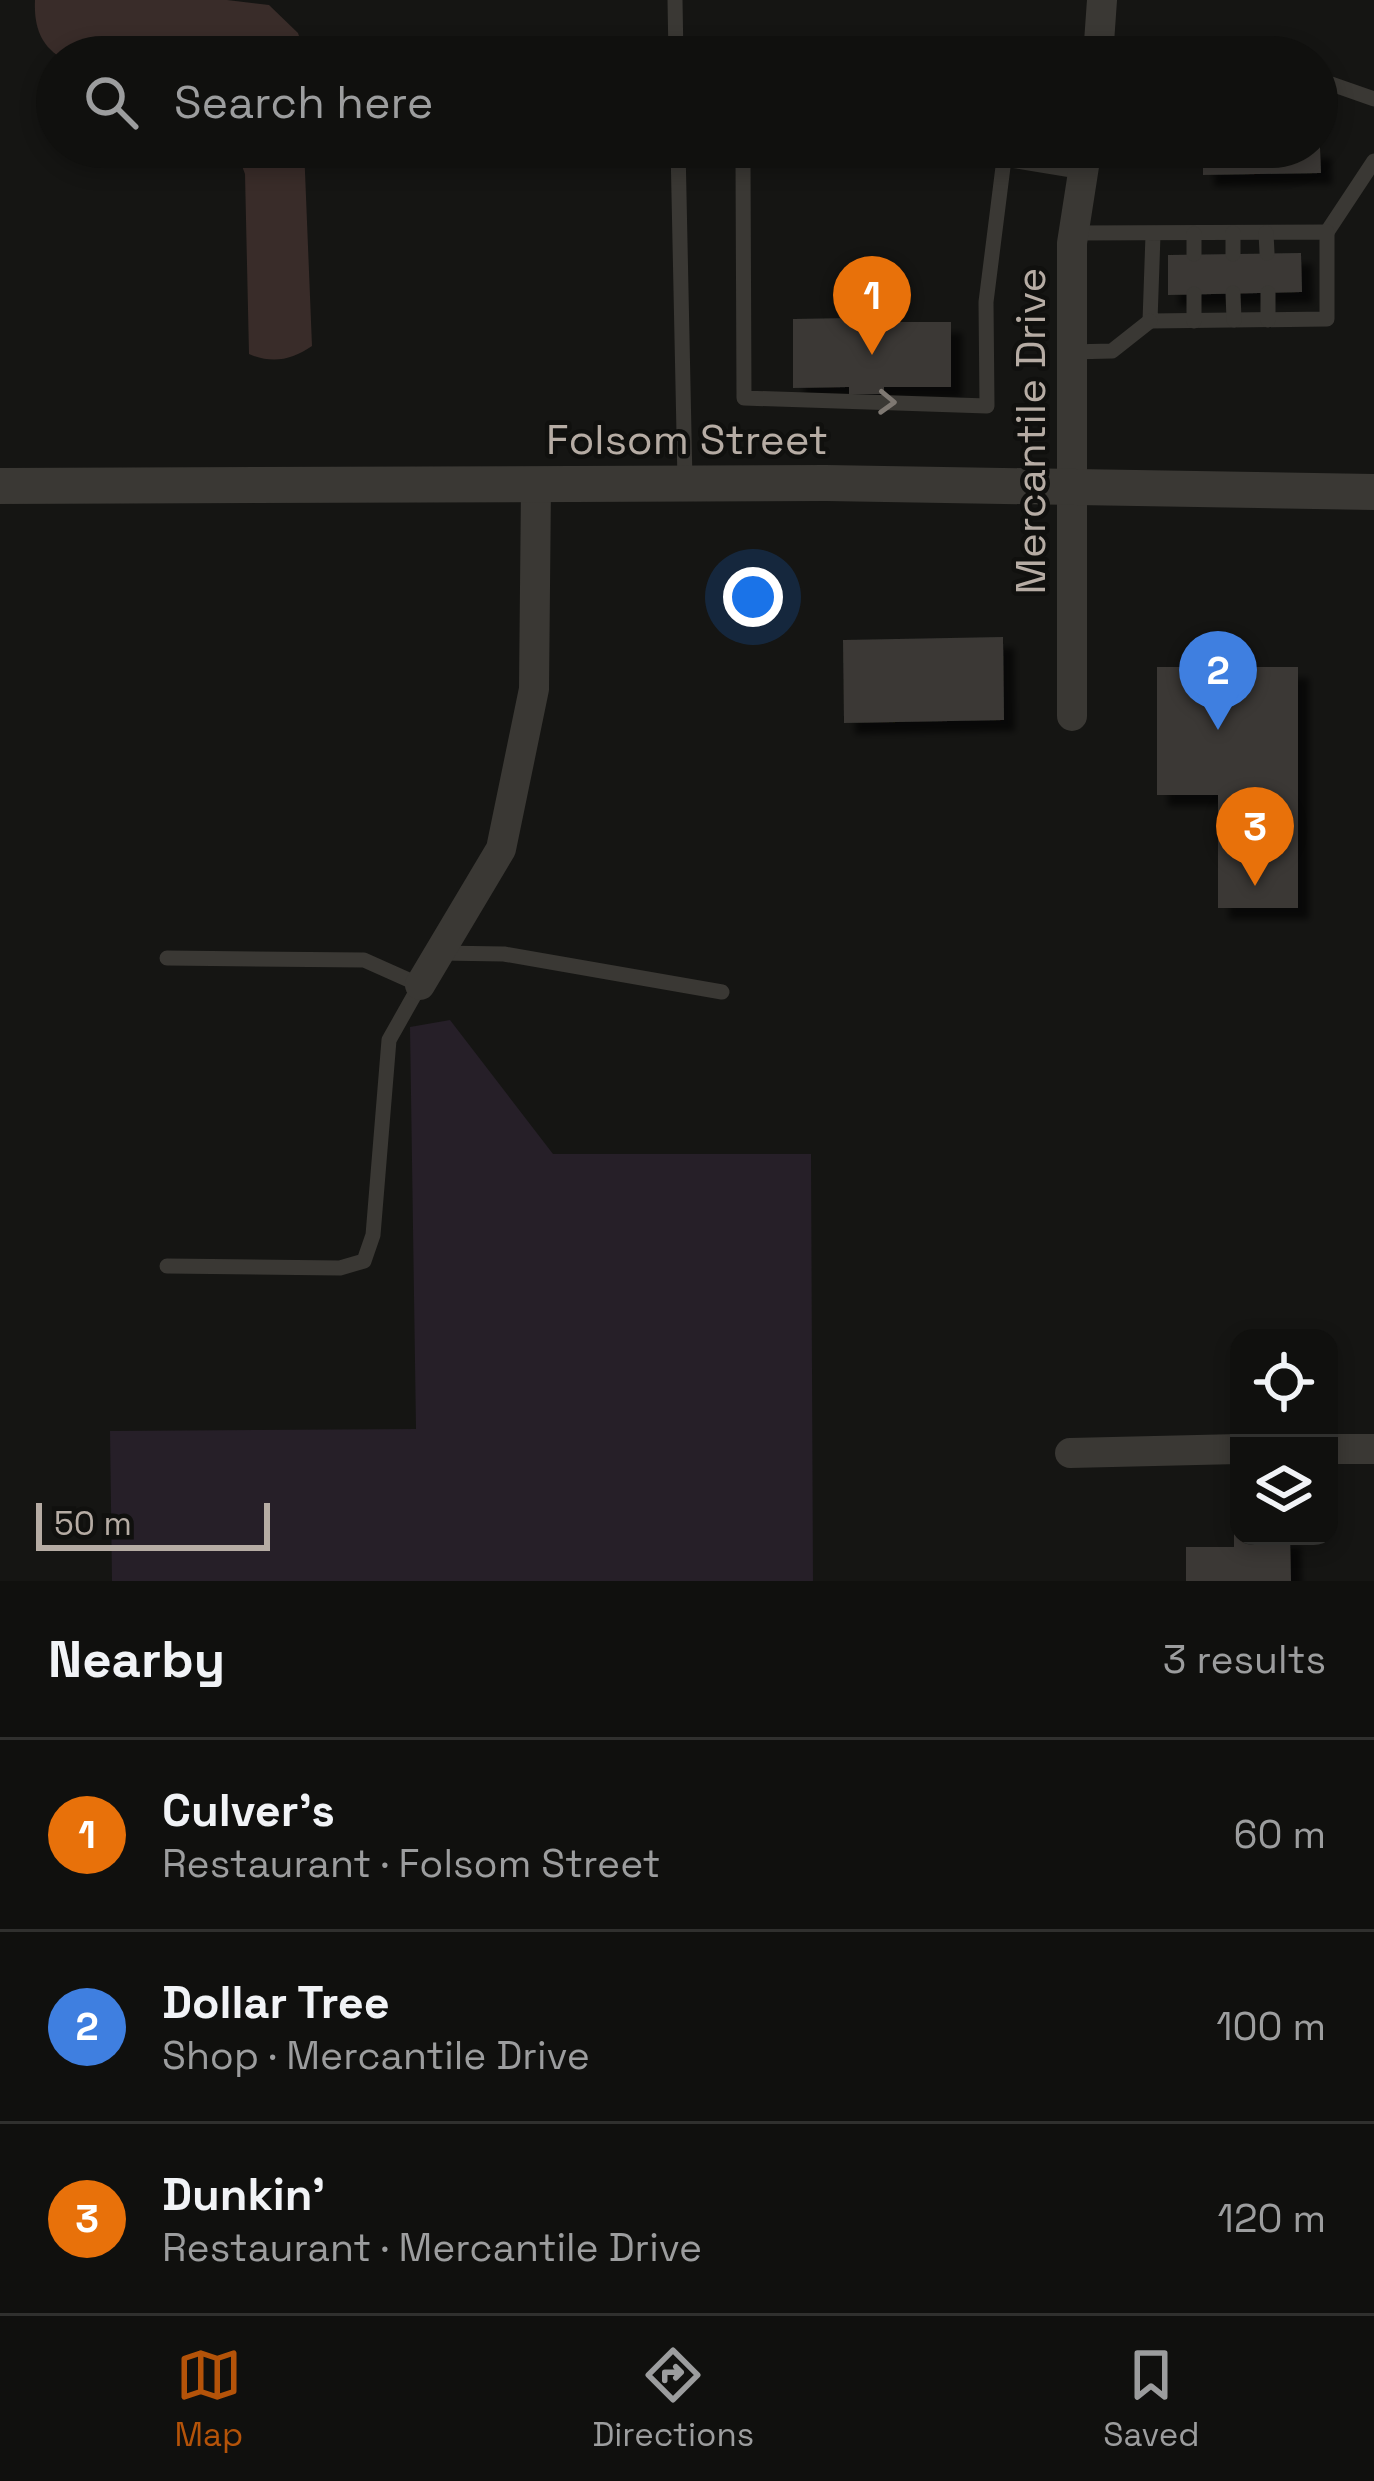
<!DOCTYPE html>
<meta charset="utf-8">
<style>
:root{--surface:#10100e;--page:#191917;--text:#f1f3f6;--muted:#9c9d9e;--line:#30302e;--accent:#b45309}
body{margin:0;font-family:"Space Grotesk",sans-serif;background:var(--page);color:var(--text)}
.controls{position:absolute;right:36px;bottom:36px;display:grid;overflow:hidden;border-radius:24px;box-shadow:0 6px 18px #0003}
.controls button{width:108px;height:108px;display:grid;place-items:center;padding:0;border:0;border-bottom:3px solid var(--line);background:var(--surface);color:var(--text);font:60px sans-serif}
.scale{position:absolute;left:36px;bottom:30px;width:234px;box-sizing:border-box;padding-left:12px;border:6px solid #b6aca4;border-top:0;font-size:33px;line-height:42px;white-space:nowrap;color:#b6aca4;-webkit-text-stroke:9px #10100e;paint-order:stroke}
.you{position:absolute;left:753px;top:597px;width:42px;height:42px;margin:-30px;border:9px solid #fff;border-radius:50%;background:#1a73e8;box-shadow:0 0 0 18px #1a73e833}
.badge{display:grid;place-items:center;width:78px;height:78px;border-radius:50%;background:var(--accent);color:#fff;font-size:39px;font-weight:700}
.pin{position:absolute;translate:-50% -99px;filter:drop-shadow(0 3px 6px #0008)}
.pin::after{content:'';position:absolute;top:63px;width:42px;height:36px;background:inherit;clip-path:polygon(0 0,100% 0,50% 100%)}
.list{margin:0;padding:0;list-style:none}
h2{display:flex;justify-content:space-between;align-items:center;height:156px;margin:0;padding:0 48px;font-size:51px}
h2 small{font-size:39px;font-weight:400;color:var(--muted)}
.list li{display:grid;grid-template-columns:78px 1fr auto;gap:36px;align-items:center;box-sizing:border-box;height:192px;padding:0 48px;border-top:3px solid var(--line)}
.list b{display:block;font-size:45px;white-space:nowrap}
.list p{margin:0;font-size:39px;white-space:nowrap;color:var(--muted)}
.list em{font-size:39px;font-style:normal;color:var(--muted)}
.icon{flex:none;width:66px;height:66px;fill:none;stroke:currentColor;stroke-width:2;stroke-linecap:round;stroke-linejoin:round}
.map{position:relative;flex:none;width:1374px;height:1581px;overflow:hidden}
.search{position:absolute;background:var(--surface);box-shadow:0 6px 18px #0003;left:36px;right:36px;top:36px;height:132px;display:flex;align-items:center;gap:30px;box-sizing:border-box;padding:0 42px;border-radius:66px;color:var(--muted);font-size:45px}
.sheet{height:732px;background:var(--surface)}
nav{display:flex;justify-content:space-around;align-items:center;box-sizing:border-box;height:168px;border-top:3px solid var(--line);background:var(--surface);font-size:33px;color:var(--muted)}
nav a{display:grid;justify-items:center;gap:6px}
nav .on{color:var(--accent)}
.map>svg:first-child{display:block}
.green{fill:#261f28}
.water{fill:#392c29}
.building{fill:#3a3835;filter:url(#shadow)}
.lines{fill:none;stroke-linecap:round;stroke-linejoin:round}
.service{stroke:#3a3834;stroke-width:15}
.minor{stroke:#3a3834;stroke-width:30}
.tertiary{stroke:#3a3834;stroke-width:36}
.oneway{stroke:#7e7872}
.labels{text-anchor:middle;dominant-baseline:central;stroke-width:9;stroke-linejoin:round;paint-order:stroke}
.street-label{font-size:42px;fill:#b6aca4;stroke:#10100e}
</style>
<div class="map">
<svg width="1374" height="1581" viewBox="0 0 1374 1581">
<defs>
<filter id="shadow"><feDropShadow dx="11" dy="11" stdDeviation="3" flood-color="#0009"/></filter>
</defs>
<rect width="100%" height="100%" fill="#151513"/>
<polygon class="green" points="450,1020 553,1154 811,1154 813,1581 112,1581 110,1431 416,1429 410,1027"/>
<g class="water">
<path d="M 35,0 L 227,0 L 269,5 L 298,33 L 305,54 L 60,57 C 39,44 34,24 35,0 Z"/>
<path d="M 235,147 L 304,147 L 312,346 C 292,360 272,364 249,354 L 245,174 Z"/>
</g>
<g class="building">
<polygon points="1203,147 1320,147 1321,173 1203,175"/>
<polygon points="1301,253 1302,292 1168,295 1168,255"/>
<polygon points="851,312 883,312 883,322 951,322 951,387 884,387 884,394 849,394 849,387 793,388 793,319 851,318"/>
<polygon points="1003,637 1004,720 844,723 843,640"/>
<polygon points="1157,667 1298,667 1298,908 1218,908 1218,795 1157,795"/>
<polygon points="1234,1520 1239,1520 1239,1536 1290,1536 1291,1581 1186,1581 1186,1547 1234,1547"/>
</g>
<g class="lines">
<g class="service">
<polyline points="675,0 676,57"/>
<polyline points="1317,79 1374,99"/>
<polyline points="678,147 685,481"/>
<polyline points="678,152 730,152 743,159 744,398 987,406 986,302 1004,159 1084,172"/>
<polyline points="1327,232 1374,161"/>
<polyline points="1073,233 1327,232 1327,319 1150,321 1153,235"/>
<polyline points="1233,233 1233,254"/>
<polyline points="1266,233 1267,253"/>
<polyline points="1194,234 1194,254"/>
<polyline points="1233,293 1234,320"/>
<polyline points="1268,293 1268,320"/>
<polyline points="1194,294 1194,321"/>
<polyline points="1070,352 1112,351 1150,321"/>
<polyline points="440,953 504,954 722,992"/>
<polyline points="167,958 364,960 420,985 389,1040 373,1235 364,1261 340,1268 167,1266"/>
</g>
<g class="minor">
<polyline points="1098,57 1102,0"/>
<polyline points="1072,716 1072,243 1087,147"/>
<polyline points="420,985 501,849 534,689 536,485"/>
<polyline points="1329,1449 1374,1449"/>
<polyline points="1070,1453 1239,1449"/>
</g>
<polyline class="tertiary" points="0,486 826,483 1374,492"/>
</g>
<defs><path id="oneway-chevron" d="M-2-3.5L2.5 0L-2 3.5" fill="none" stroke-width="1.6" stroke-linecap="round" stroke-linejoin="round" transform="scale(3)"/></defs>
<use class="oneway" href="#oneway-chevron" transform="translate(887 402) rotate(2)"/>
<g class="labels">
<g class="street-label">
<text transform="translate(1030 431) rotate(-90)">Mercantile Drive</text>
<text x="687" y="439">Folsom Street</text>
</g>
</g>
</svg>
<div class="controls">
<button><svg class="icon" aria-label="locate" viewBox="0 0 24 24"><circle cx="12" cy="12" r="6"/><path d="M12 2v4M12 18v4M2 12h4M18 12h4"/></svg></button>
<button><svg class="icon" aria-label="layers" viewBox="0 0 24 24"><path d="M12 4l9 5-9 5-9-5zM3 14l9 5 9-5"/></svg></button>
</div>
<div class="scale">50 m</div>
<div class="you"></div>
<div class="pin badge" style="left:872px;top:355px;background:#e8710a">1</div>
<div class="pin badge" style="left:1218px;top:730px;background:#3f7fe0">2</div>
<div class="pin badge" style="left:1255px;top:886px;background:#e8710a">3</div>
<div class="search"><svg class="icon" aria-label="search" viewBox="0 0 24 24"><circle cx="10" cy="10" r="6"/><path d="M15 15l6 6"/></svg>Search here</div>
</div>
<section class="sheet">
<h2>Nearby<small>3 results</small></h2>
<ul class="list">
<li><span class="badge" style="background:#e8710a">1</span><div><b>Culver's</b><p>Restaurant · Folsom Street</p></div><em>60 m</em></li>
<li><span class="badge" style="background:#3f7fe0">2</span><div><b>Dollar Tree</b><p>Shop · Mercantile Drive</p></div><em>100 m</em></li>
<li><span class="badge" style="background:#e8710a">3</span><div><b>Dunkin'</b><p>Restaurant · Mercantile Drive</p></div><em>120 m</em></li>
</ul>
</section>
<nav>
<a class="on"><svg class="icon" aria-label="map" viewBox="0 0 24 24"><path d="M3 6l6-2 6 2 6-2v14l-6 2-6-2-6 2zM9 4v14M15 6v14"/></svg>Map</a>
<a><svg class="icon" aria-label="directions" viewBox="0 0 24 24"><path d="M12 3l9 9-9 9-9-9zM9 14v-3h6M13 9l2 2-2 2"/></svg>Directions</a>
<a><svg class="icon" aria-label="saved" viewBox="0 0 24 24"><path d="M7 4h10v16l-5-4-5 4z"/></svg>Saved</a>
</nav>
